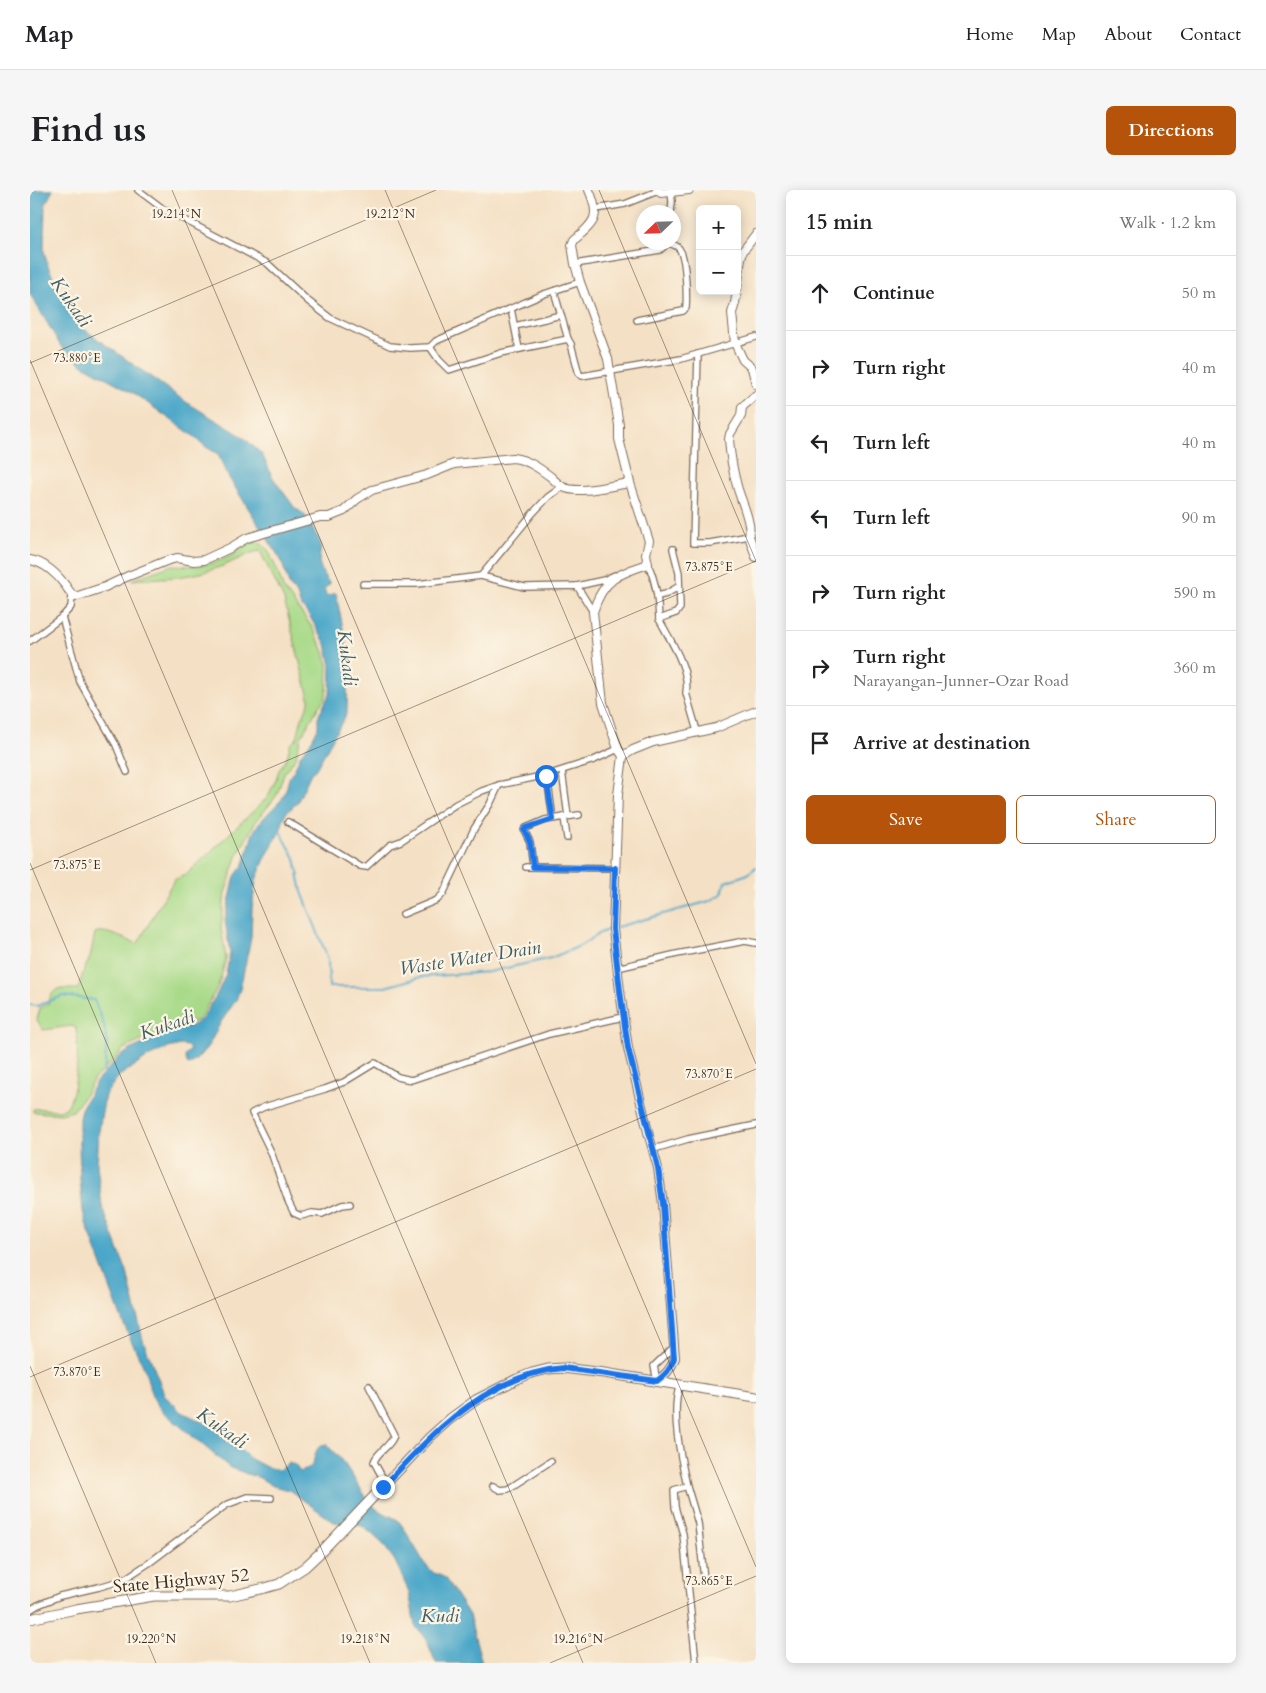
<!DOCTYPE html>
<meta charset="utf-8">
<style>
:root{--surface:#fff;--page:#f6f6f6;--text:#202124;--muted:#757577;--line:#e0e0e0;--accent:#b45309}
body{margin:0;font-family:Cardo,serif;background:var(--page);color:var(--text)}
.controls{position:absolute;right:15px;top:15px;display:grid;overflow:hidden;border-radius:8px;box-shadow:0 2px 12px #0003}
.controls button{width:45px;height:45px;display:grid;place-items:center;padding:0;border:0;border-bottom:1px solid var(--line);background:var(--surface);color:var(--text);font:25px sans-serif}
.compass{position:absolute;left:606px;top:15px;width:45px;height:45px;border-radius:50%;background:var(--surface);box-shadow:0 2px 12px #0003;rotate:247deg}
.stop{position:absolute;width:15px;height:15px;margin:-11px;border:4px solid #1a73e8;border-radius:50%;background:#fff}
.stop.end{background:#1a73e8;border-color:#fff;box-shadow:0 1px 5px #0008}
.list{margin:0;padding:0;list-style:none}
h2{display:flex;justify-content:space-between;align-items:center;height:65px;margin:0;padding:0 20px;font-size:21px}
h2 small{font-size:16px;font-weight:400;color:var(--muted)}
.list li{display:grid;grid-template-columns:32px 1fr auto;gap:15px;align-items:center;box-sizing:border-box;height:75px;padding:0 20px;border-top:1px solid var(--line)}
.list b{display:block;font-size:19px;white-space:nowrap}
.list p{margin:0;font-size:16px;white-space:nowrap;color:var(--muted)}
.list em{font-size:16px;font-style:normal;color:var(--muted)}
.actions{display:flex;gap:10px;padding:15px 20px}
.actions a{flex:1;padding:11px 0;border:1px solid var(--accent);border-radius:8px;text-align:center;font-size:18px;color:var(--accent)}
.actions .main{background:var(--accent);color:#fff}
.icon{flex:none;width:28px;height:28px;fill:none;stroke:currentColor;stroke-width:2;stroke-linecap:round;stroke-linejoin:round}
.map{position:relative;flex:none;width:726px;height:1473px;overflow:hidden;border-radius:8px}
header{display:flex;align-items:center;gap:30px;box-sizing:border-box;height:70px;padding:0 25px;background:var(--surface);border-bottom:1px solid var(--line)}
header strong{font-size:24px}
nav{display:flex;gap:28px;margin-inline-start:auto;font-size:18px}
.intro{display:flex;align-items:center;justify-content:space-between;box-sizing:border-box;height:120px;padding:0 30px}
h1{margin:0;font-size:35px}
.button{padding:12px 22px;border-radius:8px;background:var(--accent);color:#fff;font-size:18px;font-weight:700}
main{display:flex;gap:30px;padding:0 30px}
aside{flex:1;background:var(--surface);border-radius:8px;box-shadow:0 2px 12px #0003}
.map>svg:first-child{display:block}
.green{fill:#a8da89;stroke:#728254}
.water{fill:#4ba7c9;stroke:#436874}
.lines{fill:none;stroke-linecap:round;stroke-linejoin:round}
.stream{stroke:#4ba7c9;stroke-width:2}
.street-casing{stroke:#7c6a58;stroke-width:8}
.secondary-casing{stroke:#7c6a58;stroke-width:10}
.primary-casing{stroke:#7c6a58;stroke-width:11}
.street{stroke:#fff;stroke-width:5.5}
.secondary{stroke:#fff;stroke-width:8}
.primary{stroke:#fff;stroke-width:9}
.route{stroke:#1a73e8;stroke-width:6}
.ticks{fill:none;stroke:#3b2a1e;stroke-width:1;stroke-opacity:0.45}
.labels{text-anchor:middle;dominant-baseline:central;stroke-width:4.5;stroke-linejoin:round;paint-order:stroke}
.street-label{font-size:18px;fill:#3b2a1e;stroke:#fcf5e5}
.water-label{font-size:19px;font-style:italic;fill:#415c62;stroke:#fcf5e5}
.ticks-label{font-size:12px;text-anchor:middle;fill:#3b2a1e;stroke:#fcf5e5;stroke-width:4.5;stroke-linejoin:round;paint-order:stroke}
</style>
<header>
<strong>Map</strong>
<nav><a>Home</a><a>Map</a><a>About</a><a>Contact</a></nav>
</header>
<div class="intro"><h1>Find us</h1><a class="button">Directions</a></div>
<main>
<div class="map">
<svg width="726" height="1473" viewBox="0 0 726 1473">
<rect width="100%" height="100%" fill="#fcf5e5"/>
<filter id="ink" filterUnits="userSpaceOnUse"><feTurbulence type="fractalNoise" baseFrequency=".02" numOctaves="2"/><feDisplacementMap in="SourceGraphic" scale="10" xChannelSelector="R" yChannelSelector="G"/><feConvolveMatrix kernelMatrix="1 2 1 2 8 2 1 2 1" color-interpolation-filters="sRGB"/></filter>
<filter id="wash" filterUnits="userSpaceOnUse"><feTurbulence type="fractalNoise" baseFrequency=".0096" numOctaves="4" result="noise"/><feDisplacementMap in="SourceGraphic" scale="20" xChannelSelector="R" yChannelSelector="G"/><feGaussianBlur stdDeviation="1.12" result="paint"/><feColorMatrix in="noise" values="0 0 0 0 0 0 0 0 0 0 0 0 0 0 0 0 0 1.4 0 .05"/><feComposite in="paint" operator="in"/></filter>
<g filter="url(#wash)">
<rect width="100%" height="100%" fill="#f4e0c4"/>
<path class="green" d="M 225,352 L 230,353 L 238,360 L 248,382 L 253,398 L 282,437 L 292,457 L 298,474 L 297,499 L 295,509 L 289,516 L 271,547 L 266,567 L 254,583 L 247,605 L 225,633 L 208,664 L 195,703 L 191,738 L 196,768 L 191,787 L 187,798 L 171,827 L 168,830 L 133,841 L 93,859 L 88,866 L 64,889 L 54,906 L 43,921 L 31,924 L 3,922 L 3,919 C 14,917 27,923 36,918 C 48,901 49,858 46,838 L 42,836 L 13,840 L 7,830 L 10,818 L 18,814 L 21,805 L 27,799 L 48,799 L 54,780 L 60,768 L 65,743 C 76,738 95,751 108,753 L 144,690 L 157,684 L 237,608 L 245,592 L 249,580 L 257,567 L 260,555 L 267,548 L 272,528 L 279,513 L 279,508 L 254,410 L 230,361 L 224,362 L 193,376 L 171,383 L 148,387 L 101,390 L 142,375 L 165,376 L 183,373 L 203,365 L 218,353 Z"/>
<path class="water" d="M 0,0 L 23,0 L 15,15 L 14,61 L 18,76 L 44,132 L 156,212 L 212,246 L 232,264 L 243,288 L 265,318 L 274,324 L 288,348 L 291,355 L 289,372 L 293,384 L 300,394 L 294,399 L 297,406 L 306,403 L 318,463 L 317,523 L 286,579 L 281,583 L 267,613 L 256,623 L 250,641 L 234,671 L 226,690 L 222,718 L 221,748 L 210,799 L 206,810 L 191,832 L 179,855 L 166,870 L 158,875 L 155,866 L 160,860 L 158,856 L 151,855 L 138,858 L 120,866 L 89,886 L 75,905 L 69,941 L 67,975 L 72,1016 L 97,1082 L 113,1150 L 135,1206 L 152,1222 L 181,1236 L 201,1255 L 213,1261 L 221,1269 L 236,1277 L 249,1280 L 258,1273 L 265,1275 L 270,1282 C 271,1281 277,1280 278,1279 C 288,1273 281,1254 297,1255 L 314,1273 L 340,1313 L 348,1320 L 368,1330 L 373,1337 L 395,1374 L 404,1383 L 414,1387 L 419,1394 L 439,1425 L 452,1473 L 406,1473 L 396,1449 L 385,1436 L 379,1402 L 365,1371 L 353,1354 L 342,1344 L 332,1336 L 304,1332 L 259,1300 L 243,1296 L 230,1288 L 217,1284 L 199,1277 L 130,1219 L 122,1206 L 115,1180 L 94,1135 L 57,1036 L 53,1021 L 50,990 L 49,953 L 49,929 L 51,919 L 66,892 L 90,866 L 104,858 L 139,842 L 161,836 L 172,829 L 187,804 L 196,784 L 200,763 L 195,730 L 205,686 L 214,674 L 223,643 L 229,633 L 252,609 L 256,600 L 259,588 L 264,580 L 271,564 L 280,553 L 288,538 L 288,527 L 300,503 L 301,475 L 296,454 L 280,427 L 270,414 L 267,404 L 260,397 L 251,370 L 196,283 L 188,264 L 176,257 L 165,247 L 102,202 L 53,175 L 32,158 L 0,104 Z"/>
<g class="lines">
<g class="stream">
<polyline points="250,641 265,668 272,702 298,769 299,797 355,797 391,787 459,782 521,768 550,756 570,743 580,739"/>
<polyline points="587,737 680,711 692,704 695,692 718,684 726,677"/>
<polyline points="0,815 7,816 33,806 64,810 74,835 77,852 74,884"/>
</g>
</g>
</g>
<g filter="url(#ink)">
<g class="lines">
<g class="street-casing">
<g id="street">
<polyline points="108,0 132,18 237,73 278,111 300,128 360,156 380,158 400,157 409,170 419,180 471,163 538,149 541,154 549,184 552,186 651,169 726,147"/>
<polyline points="566,19 595,14 628,1"/>
<polyline points="641,22 642,12 641,2"/>
<polyline points="545,74 630,60 639,52"/>
<polyline points="524,101 538,149"/>
<polyline points="481,119 489,159"/>
<path d="M 607,130 L 653,121 L 656,118 C 657,106 656,72 651,62 C 649,56 644,55 639,53"/>
<polyline points="485,136 531,125"/>
<polyline points="400,157 406,151 514,104 550,92"/>
<polyline points="668,164 663,353 680,353 719,346"/>
<polyline points="532,297 518,307 503,323 451,386 494,397 547,396 563,422"/>
<path d="M 618,374 C 626,392 628,409 629,429 L 646,423 L 650,418 L 649,383 L 643,359"/>
<polyline points="333,394 387,394 451,386"/>
<polyline points="547,396 574,390 585,385"/>
<polyline points="628,406 636,404 648,397"/>
<polyline points="32,427 50,492 86,555 97,582"/>
<path d="M 629,429 C 639,448 661,481 656,503 L 667,541"/>
<polyline points="0,451 32,427 41,417 42,406"/>
<polyline points="532,581 538,626"/>
<polyline points="517,585 523,629"/>
<polyline points="534,627 537,648"/>
<polyline points="258,632 330,676 336,677 360,655 371,651 426,614 452,601 469,595 517,585 564,570 588,559"/>
<polyline points="496,677 585,678"/>
<polyline points="503,677 500,652 494,640 496,638 515,630 549,625"/>
<polyline points="373,724 407,710 413,704 444,639 460,614 469,595"/>
<polyline points="587,778 647,764 715,751 726,753"/>
<polyline points="624,959 658,949 726,935"/>
<polyline points="320,1014 312,1015 292,1024 282,1023 271,1026 264,1023 258,1011 241,962 222,923 234,917 295,899 314,892 345,873 368,887 381,890 519,844 593,827"/>
<polyline points="627,1191 624,1176 644,1157"/>
<path d="M 650,1195 C 640,1220 651,1270 657,1296 L 644,1300 L 645,1317 L 653,1344 L 666,1473"/>
<path d="M 339,1196 L 364,1245 C 361,1257 347,1261 344,1272 L 356,1294"/>
<polyline points="463,1296 470,1300 478,1299 521,1271"/>
<polyline points="657,1296 668,1333 674,1389"/>
<polyline points="0,1420 8,1415 30,1406 69,1397 93,1390 119,1373 196,1315 217,1307 241,1308"/>
</g>
</g>
<g class="secondary-casing">
<g id="secondary">
<path d="M 559,0 C 571,27 565,32 544,50 L 542,55 L 545,74 L 550,92 L 578,169 L 589,235 L 589,249 L 600,293 L 619,351 L 616,364 L 618,374 C 588,384 573,389 563,422 L 573,513 L 588,559 L 593,566"/>
<polyline points="627,0 631,3 659,0"/>
<polyline points="707,97 711,68 713,61 726,44"/>
<polyline points="707,101 705,113 702,123 705,153 713,170 722,178 726,194"/>
<path d="M 726,205 L 712,217 L 711,226 L 700,244 L 699,249 C 700,265 703,281 707,296 C 710,308 723,335 719,346 L 726,367"/>
<path d="M 0,370 C 14,372 27,384 35,395 C 39,400 40,404 45,407 L 75,397 L 96,387 L 136,371 L 147,368 L 164,371 L 174,370 L 200,358 L 217,348 L 290,327 L 299,327 L 314,321 L 327,309 L 342,300 L 397,285 L 424,274 L 483,268 C 498,270 509,278 521,287 C 525,291 529,295 533,297 C 549,305 582,295 600,293"/>
<path d="M 627,1191 C 636,1184 641,1179 645,1168 L 633,1014 L 628,978 L 619,946 L 598,858 L 590,801 L 583,739 L 588,605 L 593,566 L 603,560 L 623,552 L 686,538 L 726,521"/>
</g>
</g>
<g class="primary-casing">
<polyline id="primary" points="0,1429 46,1419 124,1406 200,1406 235,1398 249,1394 275,1377 293,1360 400,1247 420,1229 446,1210 487,1189 502,1183 518,1179 533,1178 574,1183 726,1207"/>
</g>
<use href="#street" class="street"/>
<use href="#secondary" class="secondary"/>
<use href="#primary" class="primary"/>
</g>
</g>
<g class="lines" filter="url(#ink)">
<path class="route" d="M 353,1297 C 390,1258 419,1224 468,1198 C 489,1187 509,1180 533,1178 L 627,1191 C 636,1184 641,1179 644,1168 L 633,1014 L 628,978 L 598,858 L 590,801 L 583,739 L 585,678 L 503,677 L 500,652 L 494,640 L 496,638 L 523,629 L 516,586"/>
</g>
<path class="ticks" d="M 142,0 L 726,1377M 355,0 L 726,874M 569,0 L 726,371M 0,170 L 553,1473M 0,173 L 406,0M 0,673 L 340,1473M 0,680 L 726,371M 0,1176 L 126,1473M 0,1187 L 726,879M 520,1473 L 726,1386"/>
<g class="labels">
<g class="street-label">
<text transform="translate(151 1391) rotate(-5)">State Highway 52</text>
</g>
<g class="water-label">
<text transform="translate(41 112) rotate(55)">Kukadi</text>
<text transform="translate(317 468) rotate(83)">Kukadi</text>
<text transform="translate(440 768) rotate(-9)">Waste Water Drain</text>
<text transform="translate(137 835) rotate(-19)">Kukadi</text>
<text transform="translate(192 1238) rotate(35)">Kukadi</text>
<text x="410" y="1426">Kudi</text>
</g>
</g>
<g class="ticks-label">
<text x="146" y="28">19.214°N</text>
<text x="360" y="28">19.212°N</text>
<text x="47" y="172">73.880°E</text>
<text x="679" y="381">73.875°E</text>
<text x="47" y="679">73.875°E</text>
<text x="679" y="888">73.870°E</text>
<text x="47" y="1186">73.870°E</text>
<text x="679" y="1395">73.865°E</text>
<text x="121" y="1453">19.220°N</text>
<text x="335" y="1453">19.218°N</text>
<text x="548" y="1453">19.216°N</text>
</g>
</svg>
<div class="controls">
<button>+</button>
<button>−</button>
</div>
<svg class="compass" viewBox="-18 -18 36 36"><path d="M0-13l5 13h-10z" fill="#e53935"/><path d="M0 13l5-13h-10z" fill="#757577"/></svg>
<div class="stop" style="left:516px;top:586px"></div>
<div class="stop end" style="left:353px;top:1297px"></div>
</div>
<aside>
<h2>15 min<small>Walk · 1.2 km</small></h2>
<ul class="list">
<li><svg class="icon" aria-label="ahead" viewBox="0 0 24 24"><path d="M12 20V5M6 11l6-6 6 6"/></svg><div><b>Continue</b></div><em>50 m</em></li>
<li><svg class="icon" aria-label="right" viewBox="0 0 24 24"><path d="M7 20v-9h11M14 6l5 5-5 5"/></svg><div><b>Turn right</b></div><em>40 m</em></li>
<li><svg class="icon" aria-label="left" viewBox="0 0 24 24"><path d="M17 20v-9H6M10 6l-5 5 5 5"/></svg><div><b>Turn left</b></div><em>40 m</em></li>
<li><svg class="icon" aria-label="left" viewBox="0 0 24 24"><path d="M17 20v-9H6M10 6l-5 5 5 5"/></svg><div><b>Turn left</b></div><em>90 m</em></li>
<li><svg class="icon" aria-label="right" viewBox="0 0 24 24"><path d="M7 20v-9h11M14 6l5 5-5 5"/></svg><div><b>Turn right</b></div><em>590 m</em></li>
<li><svg class="icon" aria-label="right" viewBox="0 0 24 24"><path d="M7 20v-9h11M14 6l5 5-5 5"/></svg><div><b>Turn right</b><p>Narayangan-Junner-Ozar Road</p></div><em>360 m</em></li>
<li><svg class="icon" aria-label="arrive" viewBox="0 0 24 24"><path d="M6 21V4h12l-3 4 3 4H6"/></svg><div><b>Arrive at destination</b></div></li>
</ul>
<div class="actions"><a class="main">Save</a><a>Share</a></div>
</aside>
</main>
